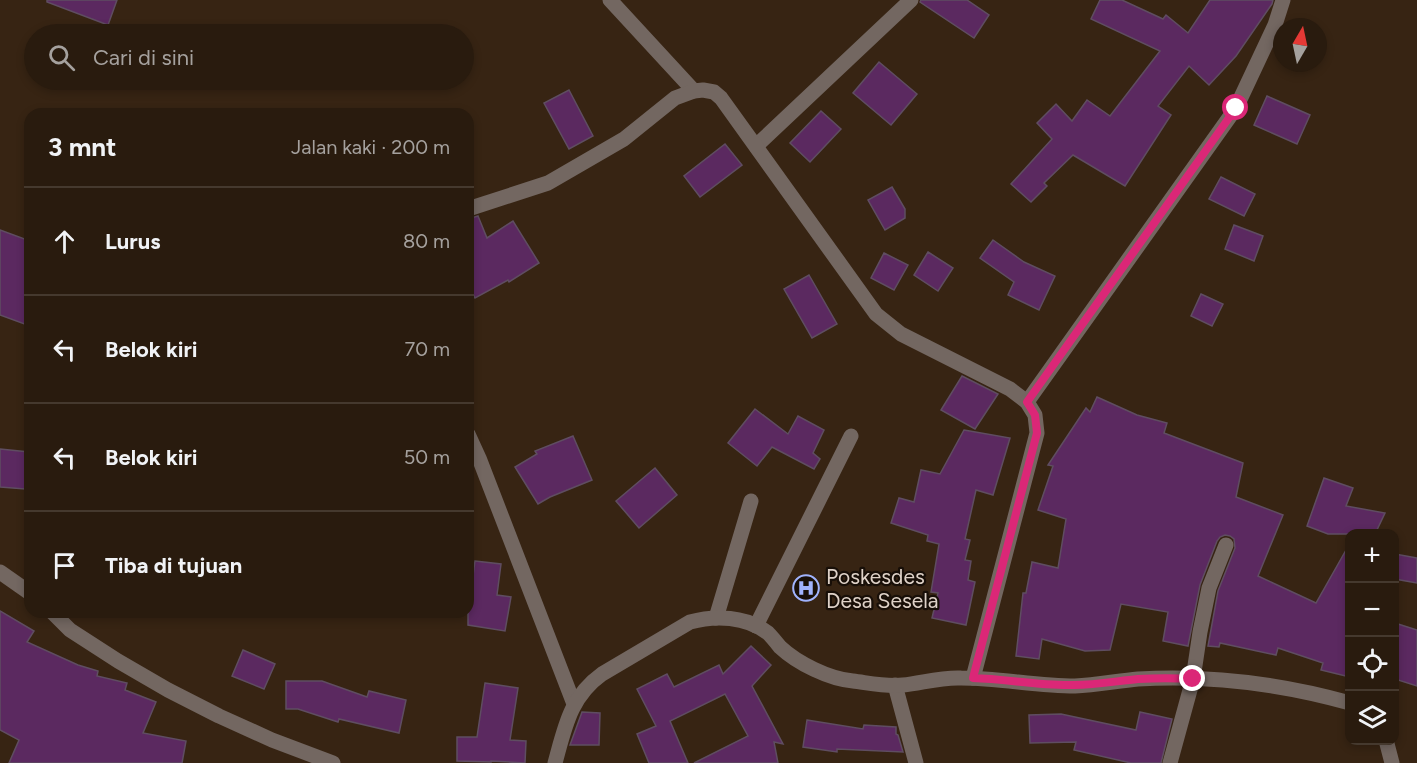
<!DOCTYPE html>
<html lang="id">
<meta charset="utf-8">
<style>
:root{--surface:#291b0e;--page:#312417;--text:#f1f3f6;--muted:#a5a19e;--line:#45392e}
body{margin:0;font-family:Figtree,sans-serif;background:var(--page);color:var(--text)}
.controls{position:absolute;right:18px;bottom:18px;display:grid;overflow:hidden;border-radius:12px;box-shadow:0 3px 9px #0003}
.controls button{width:54px;height:54px;display:grid;place-items:center;padding:0;border:0;border-bottom:2px solid var(--line);background:var(--surface);color:var(--text);font:30px sans-serif}
.compass{position:absolute;left:1273px;top:18px;width:54px;height:54px;border-radius:50%;background:var(--surface);box-shadow:0 3px 9px #0003;rotate:9deg}
.stop{position:absolute;width:18px;height:18px;margin:-14px;border:4px solid #db2777;border-radius:50%;background:#fff}
.stop.end{background:#db2777;border-color:#fff;box-shadow:0 2px 6px #0008}
.list{margin:0;padding:0;list-style:none}
h2{display:flex;justify-content:space-between;align-items:center;height:78px;margin:0;padding:0 24px;font-size:26px}
h2 small{font-size:20px;font-weight:400;color:var(--muted)}
.list li{display:grid;grid-template-columns:39px 1fr auto;gap:18px;align-items:center;box-sizing:border-box;height:108px;padding:0 24px;border-top:2px solid var(--line)}
.list b{display:block;font-size:22px;white-space:nowrap}
.list em{font-size:20px;font-style:normal;color:var(--muted)}
.icon{flex:none;width:33px;height:33px;fill:none;stroke:currentColor;stroke-width:2;stroke-linecap:round;stroke-linejoin:round}
.map{position:relative;flex:none;width:1417px;height:763px;overflow:hidden}
.search{position:absolute;background:var(--surface);box-shadow:0 3px 9px #0003;left:24px;top:24px;width:450px;height:66px;display:flex;align-items:center;gap:15px;box-sizing:border-box;padding:0 21px;border-radius:33px;color:var(--muted);font-size:22px}
.panel{position:absolute;background:var(--surface);box-shadow:0 3px 9px #0003;left:24px;top:108px;width:450px;height:510px;border-radius:18px}
.map>svg:first-child{display:block}
.building{fill:#5b2960;stroke:#5f4d61;stroke-width:1.5}
.lines{fill:none;stroke-linecap:round;stroke-linejoin:round}
.minor{stroke:#736761;stroke-width:15}
.route{stroke:#db2777;stroke-width:8}
.labels{text-anchor:middle;dominant-baseline:central;stroke-width:4.5;stroke-linejoin:round;paint-order:stroke}
.poi-label{font-size:21px;fill:#dfd2c8;stroke:#180f08;text-anchor:start}
</style>
<div class="map">
<svg width="1417" height="763" viewBox="0 0 1417 763">
<rect width="100%" height="100%" fill="#372413"/>
<g class="building">
<polygon points="47,0 117,0 108,25 47,2"/>
<polygon points="921,0 967,0 989,15 974,38 920,2"/>
<polygon points="1100,0 1122,0 1163,19 1166,15 1188,33 1210,0 1273,0 1272,4 1236,56 1209,85 1189,66 1158,106 1171,115 1125,186 1073,155 1044,183 1047,186 1031,202 1011,184 1052,139 1037,123 1056,104 1072,121 1087,100 1110,116 1160,51 1091,19"/>
<polygon points="879,62 917,94 891,125 853,93"/>
<polygon points="569,90 593,136 569,149 544,103"/>
<polygon points="1267,96 1310,115 1297,144 1254,125"/>
<polygon points="821,111 841,129 810,162 790,143"/>
<polygon points="725,144 742,165 700,197 684,176"/>
<polygon points="1221,177 1255,194 1244,216 1209,199"/>
<polygon points="892,187 905,209 905,218 885,230 868,200"/>
<polygon points="478,216 487,238 513,221 539,263 509,282 508,280 475,298 468,284 468,219"/>
<polygon points="1234,225 1263,236 1254,261 1225,249"/>
<polygon points="0,230 30,241 30,326 0,315"/>
<polygon points="993,240 1024,262 1055,276 1039,310 1008,295 1014,282 980,258"/>
<polygon points="928,252 953,268 938,291 914,275"/>
<polygon points="884,253 908,265 894,290 871,278"/>
<polygon points="809,275 837,324 812,338 784,289"/>
<polygon points="1201,294 1223,304 1212,326 1191,316"/>
<polygon points="962,376 998,394 975,429 941,410"/>
<polygon points="1097,397 1137,415 1167,423 1164,433 1243,463 1236,497 1283,515 1258,576 1316,603 1350,543 1350,677 1321,670 1323,663 1278,648 1276,655 1220,643 1219,647 1208,646 1218,591 1235,548 1234,539 1230,536 1225,535 1220,537 1217,541 1200,585 1188,646 1163,641 1168,612 1121,604 1110,650 1085,651 1042,639 1039,659 1016,656 1023,593 1026,593 1032,562 1058,568 1066,519 1038,510 1053,466 1048,465 1086,408 1090,412"/>
<polygon points="755,409 788,434 798,416 824,430 813,453 820,459 814,469 772,447 757,466 728,443"/>
<polygon points="964,430 1010,438 993,495 976,490 965,539 970,540 965,560 971,561 968,580 975,582 966,625 932,618 938,593 931,592 939,544 927,541 928,535 891,523 899,498 914,502 921,470 940,474"/>
<polygon points="573,436 592,480 550,497 538,504 515,467 537,454 535,451"/>
<polygon points="0,449 29,452 25,489 0,487"/>
<polygon points="655,468 677,495 639,528 616,501"/>
<polygon points="1324,478 1353,488 1346,506 1385,513 1375,534 1328,534 1307,526"/>
<polygon points="1395,554 1417,558 1417,583 1395,579"/>
<polygon points="475,561 501,564 497,595 511,597 505,631 468,625 468,591 471,591"/>
<polygon points="0,611 34,631 27,642 78,665 98,671 97,676 127,683 125,690 156,702 143,733 186,741 182,763 9,763 19,740 0,730"/>
<polygon points="1395,623 1417,630 1417,686 1395,679"/>
<polygon points="751,646 771,665 752,686 783,744 774,742 778,763 694,763 748,736 725,694 670,721 688,763 649,763 637,734 656,726 637,689 667,674 674,687 719,665 723,674"/>
<polygon points="243,650 275,664 264,689 232,676"/>
<polygon points="286,681 322,681 367,697 369,691 406,700 399,733 339,719 338,722 298,709 286,709"/>
<polygon points="485,683 518,688 510,740 526,741 525,763 491,761 491,762 457,761 457,737 477,737"/>
<polygon points="582,712 600,713 599,745 570,745"/>
<polygon points="1140,712 1172,719 1161,763 1131,763 1074,750 1076,742 1030,743 1029,715 1061,714 1136,730"/>
<polygon points="807,720 863,729 864,725 896,727 896,734 898,735 903,752 837,749 837,752 803,747"/>
</g>
<g class="lines">
<g class="minor">
<polyline points="610,0 694,91"/>
<polyline points="756,146 911,0"/>
<polyline points="468,209 548,183 624,139 675,98 694,91 703,90 714,92 721,98 876,314 901,334 1010,389 1027,402 1035,415 1037,433 973,678"/>
<polyline points="1027,402 1236,108 1275,25 1283,0"/>
<polyline points="468,434 479,458 574,704"/>
<polyline points="0,572 30,593"/>
<polyline points="52,612 70,630 118,661 168,690 219,716 272,740 333,763"/>
<polyline points="716,618 751,501"/>
<polyline points="756,626 851,436"/>
<polyline points="895,685 916,763"/>
<polyline points="1386,740 1392,763"/>
<path d="M 555,763 C 565,727 570,697 602,674 L 690,622 C 715,615 746,616 768,633 C 772,637 776,642 780,647 C 797,663 829,679 853,681 C 869,683 887,687 903,685 C 922,683 941,677 961,678 C 999,678 1037,686 1075,686 C 1096,685 1117,681 1138,679 C 1208,675 1282,684 1350,703"/>
<polyline points="1170,763 1193,679 1200,632 1209,588 1226,545"/>
</g>
</g>
<g class="lines">
<path class="route" d="M 1193,679 C 1175,678 1156,678 1138,679 C 1117,681 1096,685 1074,685 C 1040,686 1007,679 973,678 L 1037,433 L 1035,415 L 1027,402 L 1236,108"/>
</g>
<defs>
<g id="hospital-ring" transform="scale(1.35)"><circle r="9.5" fill="#180f08" stroke="#a0b3fd" stroke-width="1.5"/><path d="M-5-5h3v3.5h4V-5h3V5h-3V1.5h-4V5h-3Z" fill="#a0b3fd"/></g>
</defs>
<g fill-rule="evenodd">
<use href="#hospital-ring" x="806" y="588"/>
</g>
<g class="labels">
<g class="poi-label">
<text x="826" y="576">Poskesdes<tspan x="826" dy="24">Desa Sesela</tspan></text>
</g>
</g>
</svg>
<div class="controls">
<button>+</button>
<button>−</button>
<button><svg class="icon" aria-label="locate" viewBox="0 0 24 24"><circle cx="12" cy="12" r="6"/><path d="M12 2v4M12 18v4M2 12h4M18 12h4"/></svg></button>
<button><svg class="icon" aria-label="layers" viewBox="0 0 24 24"><path d="M12 4l9 5-9 5-9-5zM3 14l9 5 9-5"/></svg></button>
</div>
<svg class="compass" viewBox="-18 -18 36 36"><path d="M0-13l5 13h-10z" fill="#e53935"/><path d="M0 13l5-13h-10z" fill="#a5a19e"/></svg>
<div class="stop" style="left:1236px;top:108px"></div>
<div class="stop end" style="left:1193px;top:679px"></div>
<div class="search"><svg class="icon" aria-label="search" viewBox="0 0 24 24"><circle cx="10" cy="10" r="6"/><path d="M15 15l6 6"/></svg>Cari di sini</div>
<section class="panel">
<h2>3 mnt<small>Jalan kaki · 200 m</small></h2>
<ul class="list">
<li><svg class="icon" aria-label="ahead" viewBox="0 0 24 24"><path d="M12 20V5M6 11l6-6 6 6"/></svg><div><b>Lurus</b></div><em>80 m</em></li>
<li><svg class="icon" aria-label="left" viewBox="0 0 24 24"><path d="M17 20v-9H6M10 6l-5 5 5 5"/></svg><div><b>Belok kiri</b></div><em>70 m</em></li>
<li><svg class="icon" aria-label="left" viewBox="0 0 24 24"><path d="M17 20v-9H6M10 6l-5 5 5 5"/></svg><div><b>Belok kiri</b></div><em>50 m</em></li>
<li><svg class="icon" aria-label="arrive" viewBox="0 0 24 24"><path d="M6 21V4h12l-3 4 3 4H6"/></svg><div><b>Tiba di tujuan</b></div></li>
</ul>
</section>
</div>
